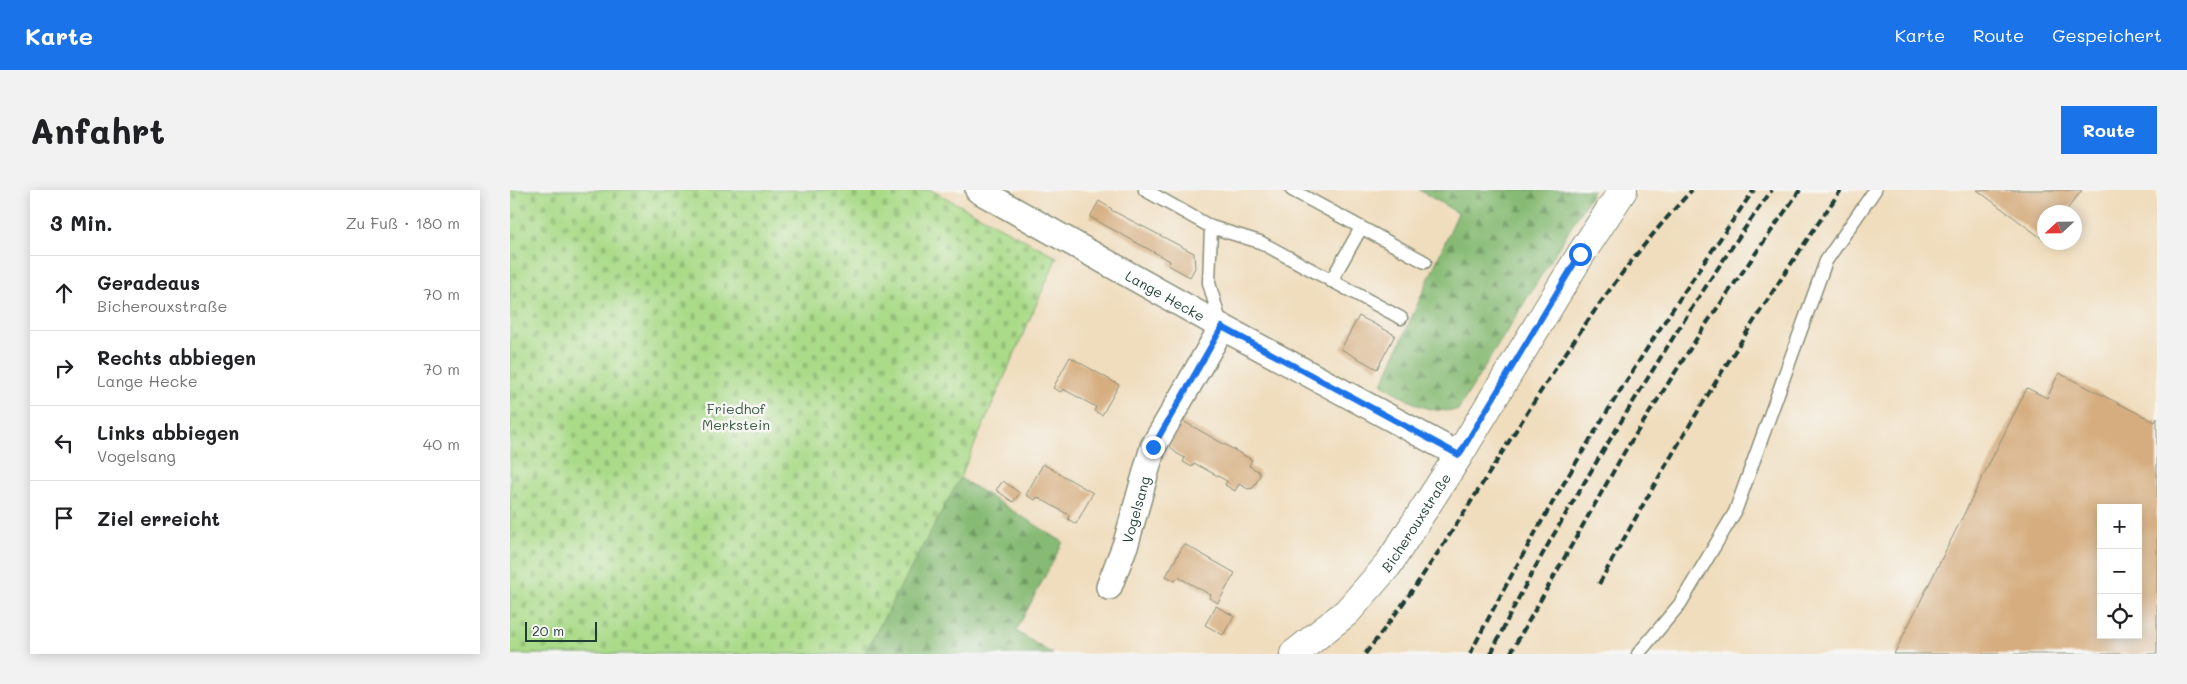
<!DOCTYPE html>
<html lang="de">
<meta charset="utf-8">
<style>
:root{--surface:#fff;--page:#f2f2f2;--text:#202124;--muted:#757577;--line:#e0e0e0;--accent:#1a73e8}
body{margin:0;font-family:Mali,sans-serif;background:var(--page);color:var(--text)}
.controls{position:absolute;right:15px;bottom:15px;display:grid;overflow:hidden;border-radius:0px;box-shadow:0 2px 12px #0003}
.controls button{width:45px;height:45px;display:grid;place-items:center;padding:0;border:0;border-bottom:1px solid var(--line);background:var(--surface);color:var(--text);font:25px sans-serif}
.compass{position:absolute;left:1527px;top:15px;width:45px;height:45px;border-radius:50%;background:var(--surface);box-shadow:0 2px 12px #0003;rotate:248deg}
.scale{position:absolute;left:15px;bottom:12px;width:72px;box-sizing:border-box;padding-left:5px;border:2px solid #1f3d34;border-top:0;font-size:14px;line-height:18px;white-space:nowrap;color:#1f3d34;-webkit-text-stroke:4px #f6f6f2;paint-order:stroke}
.stop{position:absolute;width:15px;height:15px;margin:-11px;border:4px solid #1a73e8;border-radius:50%;background:#fff}
.stop.end{background:#1a73e8;border-color:#fff;box-shadow:0 1px 5px #0008}
.list{margin:0;padding:0;list-style:none}
h2{display:flex;justify-content:space-between;align-items:center;height:65px;margin:0;padding:0 20px;font-size:21px}
h2 small{font-size:16px;font-weight:400;color:var(--muted)}
.list li{display:grid;grid-template-columns:32px 1fr auto;gap:15px;align-items:center;box-sizing:border-box;height:75px;padding:0 20px;border-top:1px solid var(--line)}
.list b{display:block;font-size:19px;white-space:nowrap}
.list p{margin:0;font-size:16px;white-space:nowrap;color:var(--muted)}
.list em{font-size:16px;font-style:normal;color:var(--muted)}
.icon{flex:none;width:28px;height:28px;fill:none;stroke:currentColor;stroke-width:2;stroke-linecap:round;stroke-linejoin:round}
.map{position:relative;flex:none;width:1647px;height:464px;overflow:hidden;border-radius:0px}
header{display:flex;align-items:center;gap:30px;box-sizing:border-box;height:70px;padding:0 25px;background:var(--accent);color:#fff}
header strong{font-size:24px}
nav{display:flex;gap:28px;margin-inline-start:auto;font-size:18px}
.intro{display:flex;align-items:center;justify-content:space-between;box-sizing:border-box;height:120px;padding:0 30px}
h1{margin:0;font-size:35px}
.button{padding:12px 22px;border-radius:0px;background:var(--accent);color:#fff;font-size:18px;font-weight:700}
main{display:flex;gap:30px;padding:0 30px}
aside{flex:1;background:var(--surface);border-radius:0px;box-shadow:0 2px 12px #0003}
.map>svg:first-child{display:block}
.forest{fill:url(#forest-firs);stroke:#537c54}
.cemetery{fill:url(#cemetery-stones);stroke:#648c5e}
.building{fill:#d6ad7f;fill-rule:evenodd}
.lines{fill:none;stroke-linecap:round;stroke-linejoin:round}
.service-casing{stroke:#888d78;stroke-width:15}
.minor-casing{stroke:#888d78;stroke-width:28}
.tertiary-casing{stroke:#888d78;stroke-width:30}
.service{stroke:#fff;stroke-width:12}
.minor{stroke:#fff;stroke-width:25}
.tertiary{stroke:#fff;stroke-width:28}
.rail{stroke:#1f3d34;stroke-width:4;stroke-dasharray:8 4;stroke-linecap:butt}
.route{stroke:#1a73e8;stroke-width:6}
.labels{text-anchor:middle;dominant-baseline:central;stroke-width:5;stroke-linejoin:round;paint-order:stroke}
.street-label{font-size:14px;fill:#1f3d34;stroke:#f6f6f2}
.park-label{font-size:14px;fill:#3b5d45;stroke:#f6f6f2}
</style>
<header>
<strong>Karte</strong>
<nav><a>Karte</a><a>Route</a><a>Gespeichert</a></nav>
</header>
<div class="intro"><h1>Anfahrt</h1><a class="button">Route</a></div>
<main>
<aside>
<h2>3 Min.<small>Zu Fuß · 180 m</small></h2>
<ul class="list">
<li><svg class="icon" aria-label="ahead" viewBox="0 0 24 24"><path d="M12 20V5M6 11l6-6 6 6"/></svg><div><b>Geradeaus</b><p>Bicherouxstraße</p></div><em>70 m</em></li>
<li><svg class="icon" aria-label="right" viewBox="0 0 24 24"><path d="M7 20v-9h11M14 6l5 5-5 5"/></svg><div><b>Rechts abbiegen</b><p>Lange Hecke</p></div><em>70 m</em></li>
<li><svg class="icon" aria-label="left" viewBox="0 0 24 24"><path d="M17 20v-9H6M10 6l-5 5 5 5"/></svg><div><b>Links abbiegen</b><p>Vogelsang</p></div><em>40 m</em></li>
<li><svg class="icon" aria-label="arrive" viewBox="0 0 24 24"><path d="M6 21V4h12l-3 4 3 4H6"/></svg><div><b>Ziel erreicht</b></div></li>
</ul>
</aside>
<div class="map">
<svg width="1647" height="464" viewBox="0 0 1647 464">
<defs>
<pattern id="forest-firs" width="22" height="20" patternUnits="userSpaceOnUse" patternTransform="scale(1.25)"><rect width="22" height="20" fill="#87bb75"/><path d="M5 1l3.5 6h-7zM16 11l3.5 6h-7z" fill="#6e9961"/></pattern>
<pattern id="cemetery-stones" width="16" height="16" patternUnits="userSpaceOnUse" patternTransform="scale(1.25)"><rect width="16" height="16" fill="#aadb89"/><path d="M2 7V4a2 2 0 0 1 4 0v3zM10 15v-3a2 2 0 0 1 4 0v3z" fill="#92bd77"/></pattern>
</defs>
<rect width="100%" height="100%" fill="#f6f6f2"/>
<filter id="ink" filterUnits="userSpaceOnUse"><feTurbulence type="fractalNoise" baseFrequency=".02" numOctaves="2"/><feDisplacementMap in="SourceGraphic" scale="10" xChannelSelector="R" yChannelSelector="G"/><feConvolveMatrix kernelMatrix="1 2 1 2 8 2 1 2 1" color-interpolation-filters="sRGB"/></filter>
<filter id="wash" filterUnits="userSpaceOnUse"><feTurbulence type="fractalNoise" baseFrequency=".0096" numOctaves="4" result="noise"/><feDisplacementMap in="SourceGraphic" scale="20" xChannelSelector="R" yChannelSelector="G"/><feGaussianBlur stdDeviation="1.12" result="paint"/><feColorMatrix in="noise" values="0 0 0 0 0 0 0 0 0 0 0 0 0 0 0 0 0 1.4 0 .05"/><feComposite in="paint" operator="in"/></filter>
<g filter="url(#wash)">
<rect width="100%" height="100%" fill="#f0ddbd"/>
<g class="forest">
<path d="M 909,0 L 1084,0 L 948,220 C 914,224 900,211 872,194 L 948,23 Z"/>
<polygon points="450,288 553,352 506,441 543,464 354,464"/>
</g>
<polygon class="cemetery" points="0,0 421,0 547,67 450,288 354,464 0,464"/>
<g id="blocks">
<g class="building">
<polygon points="1467,0 1572,0 1555,22 1534,22 1534,50"/>
<polygon points="589,11 602,19 601,20 684,63 685,78 680,87 658,75 660,71 580,27"/>
<polygon points="849,126 885,145 867,179 831,159"/>
<polygon points="560,167 609,195 592,225 584,221 586,217 553,199 551,202 543,198"/>
<path d="M 1549,183 L 1645,232 L 1647,228 L 1647,464 L 1384,464 L 1517,198 L 1537,208 ZM 1591,318 L 1628,318 L 1628,445 L 1591,445 Z"/>
<polygon points="673,231 742,270 739,276 748,281 750,285 743,298 738,299 729,294 725,301 715,295 717,291 684,273 682,277 673,272 675,268 666,263 659,255"/>
<polygon points="533,274 583,303 566,334 558,329 559,325 527,307 525,310 516,305"/>
<polygon points="493,291 510,303 503,312 486,300"/>
<polygon points="674,354 725,383 708,413 699,408 701,405 668,387 665,391 656,386"/>
<polygon points="706,416 724,426 713,445 695,435"/>
</g>
</g>
</g>
<g filter="url(#ink)">
<use href="#blocks" fill-opacity="0" stroke="#888d78" stroke-width="1"/>
<g class="lines">
<g class="service-casing">
<g id="service">
<polyline points="635,0 701,37 750,52 891,128"/>
<polyline points="782,0 915,72"/>
<polyline points="701,37 699,93 711,135"/>
<polyline points="821,91 851,38"/>
<polyline points="1128,464 1170,414 1225,322 1316,71 1365,0"/>
</g>
</g>
<g class="minor-casing">
<g id="minor">
<path id="s1" d="M 468,0 L 712,137 L 949,265"/>
<path id="s2" d="M 599,397 L 616,353 L 643,257 L 712,137"/>
</g>
</g>
<g class="tertiary-casing">
<g id="tertiary">
<path id="s3" d="M 784,464 L 837,422 L 878,375 L 949,265 L 1071,64 L 1113,0"/>
</g>
</g>
<use href="#service" class="service"/>
<use href="#minor" class="minor"/>
<use href="#tertiary" class="tertiary"/>
<g class="rail">
<path d="M 1089,394 C 1163,258 1243,127 1331,0"/>
<path d="M 855,464 C 973,315 1051,139 1182,0"/>
<path d="M 960,464 C 1042,303 1140,148 1244,0"/>
<path d="M 981,464 C 1013,394 1054,327 1093,261 C 1147,173 1201,84 1262,0"/>
<polyline points="1000,464 1115,261 1194,137 1290,0"/>
</g>
</g>
</g>
<g class="lines" filter="url(#ink)">
<polyline class="route" points="643,257 712,137 949,265 1070,64"/>
</g>
<g class="labels">
<g class="street-label">
<text stroke="none"><textPath href="#s1" startOffset="215">Lange Hecke</textPath></text>
<text stroke="none"><textPath href="#s2" startOffset="82">Vogelsang</textPath></text>
<text stroke="none"><textPath href="#s3" startOffset="181">Bicherouxstraße</textPath></text>
</g>
<g class="park-label">
<text x="226" y="218">Friedhof<tspan x="226" dy="16">Merkstein</tspan></text>
</g>
</g>
</svg>
<div class="controls">
<button>+</button>
<button>−</button>
<button><svg class="icon" aria-label="locate" viewBox="0 0 24 24"><circle cx="12" cy="12" r="6"/><path d="M12 2v4M12 18v4M2 12h4M18 12h4"/></svg></button>
</div>
<svg class="compass" viewBox="-18 -18 36 36"><path d="M0-13l5 13h-10z" fill="#e53935"/><path d="M0 13l5-13h-10z" fill="#757577"/></svg>
<div class="scale">20 m</div>
<div class="stop" style="left:1070px;top:64px"></div>
<div class="stop end" style="left:643px;top:257px"></div>
</div>
</main>
